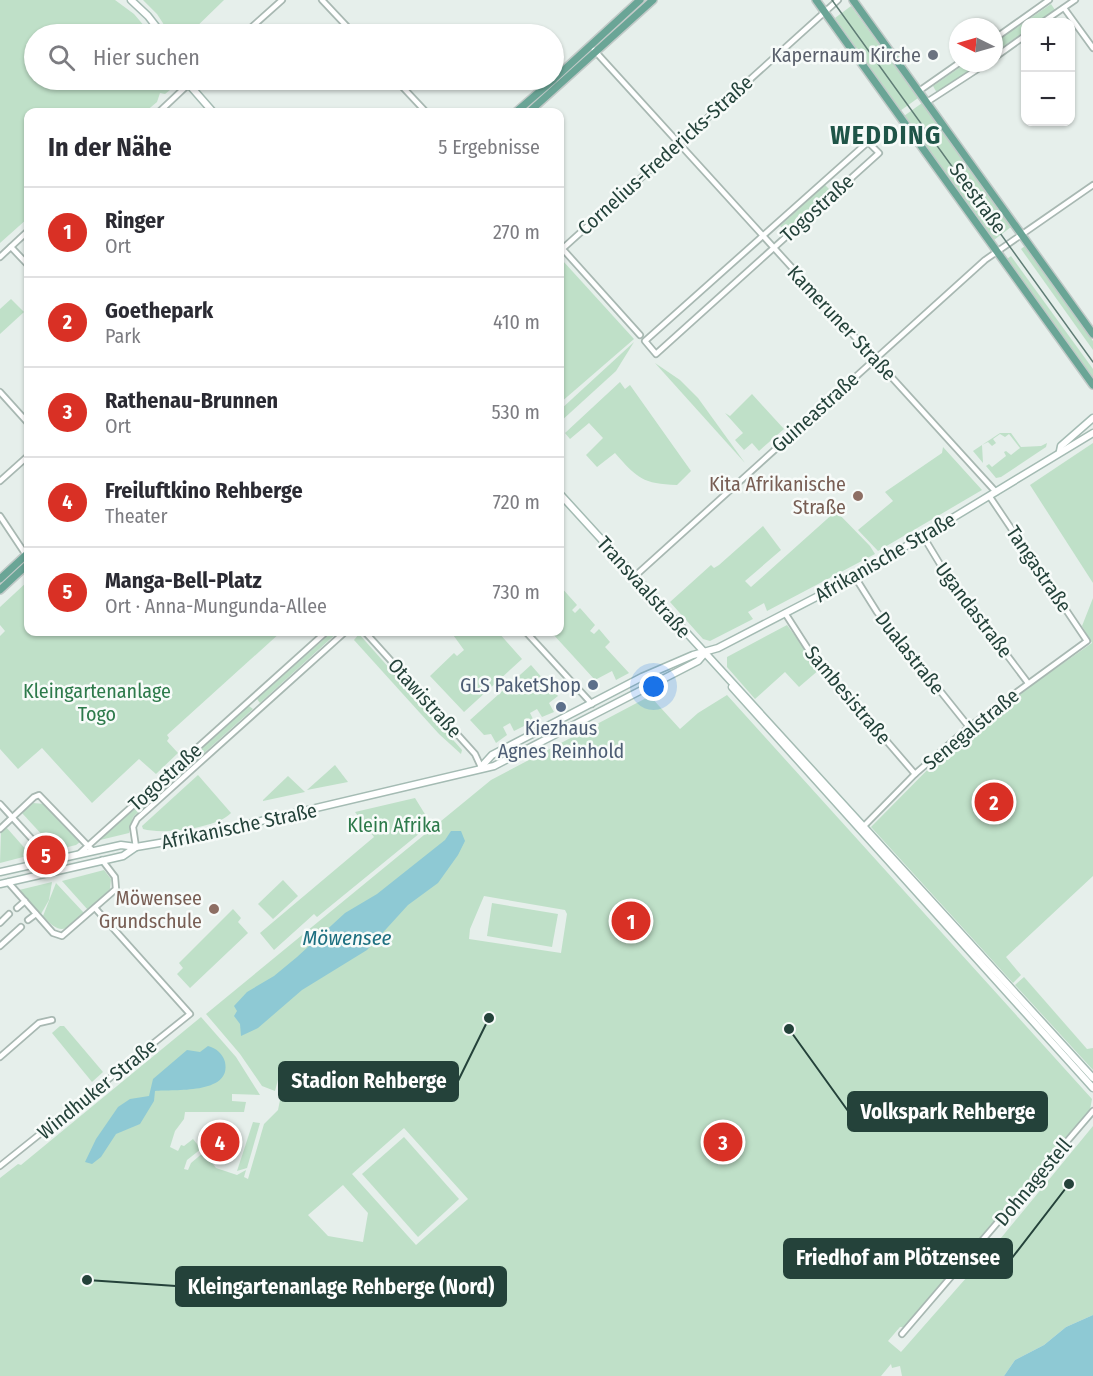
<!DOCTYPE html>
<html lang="de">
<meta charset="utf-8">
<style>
:root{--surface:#fff;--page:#f2f2f3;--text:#2b2b33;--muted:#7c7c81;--line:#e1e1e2;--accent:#d93025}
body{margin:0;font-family:"Fira Sans Condensed",sans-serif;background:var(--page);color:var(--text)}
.controls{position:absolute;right:18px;top:18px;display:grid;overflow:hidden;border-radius:12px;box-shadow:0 2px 4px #0004}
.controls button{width:54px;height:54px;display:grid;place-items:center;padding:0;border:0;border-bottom:2px solid var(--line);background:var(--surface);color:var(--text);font:30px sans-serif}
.compass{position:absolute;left:949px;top:18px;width:54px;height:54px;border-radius:50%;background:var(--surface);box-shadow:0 2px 4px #0004;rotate:275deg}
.you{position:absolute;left:654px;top:687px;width:21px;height:21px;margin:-15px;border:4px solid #fff;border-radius:50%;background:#1a73e8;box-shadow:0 0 0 9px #1a73e833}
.badge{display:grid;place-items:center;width:39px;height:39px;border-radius:50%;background:var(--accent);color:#fff;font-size:20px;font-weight:700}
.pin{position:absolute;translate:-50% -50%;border:3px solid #fff;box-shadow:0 2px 6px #0006}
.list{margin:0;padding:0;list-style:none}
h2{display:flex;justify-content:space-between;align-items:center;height:78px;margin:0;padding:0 24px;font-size:26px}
h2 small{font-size:20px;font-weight:400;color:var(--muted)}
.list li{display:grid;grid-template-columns:39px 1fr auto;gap:18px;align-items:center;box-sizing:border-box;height:90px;padding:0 24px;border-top:2px solid var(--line)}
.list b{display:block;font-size:22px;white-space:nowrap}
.list p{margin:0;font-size:20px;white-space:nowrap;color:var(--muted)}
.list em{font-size:20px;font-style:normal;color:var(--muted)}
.icon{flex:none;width:33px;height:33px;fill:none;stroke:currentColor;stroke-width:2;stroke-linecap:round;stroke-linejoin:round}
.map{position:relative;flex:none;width:1093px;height:1376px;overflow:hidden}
.search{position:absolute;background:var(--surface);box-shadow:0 2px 4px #0004;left:24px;top:24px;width:540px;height:66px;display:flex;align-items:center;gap:15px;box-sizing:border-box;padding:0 21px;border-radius:33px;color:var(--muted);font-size:22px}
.panel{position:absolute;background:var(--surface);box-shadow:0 2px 4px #0004;left:24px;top:108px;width:540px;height:528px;border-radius:12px}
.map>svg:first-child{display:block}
.green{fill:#bfe0c8;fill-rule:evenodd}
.water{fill:#8ec9d4}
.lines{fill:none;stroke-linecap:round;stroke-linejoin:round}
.street-casing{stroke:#a8b8b2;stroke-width:8}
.secondary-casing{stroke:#a4bbb3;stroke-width:9}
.primary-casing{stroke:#c2cac8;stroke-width:10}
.street{stroke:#fff;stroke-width:4.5}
.secondary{stroke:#fff;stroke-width:6}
.primary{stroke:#6aa596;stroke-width:7}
.tram{stroke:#5f7d75;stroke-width:1.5}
.worship-dot{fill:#6b7280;stroke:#f7fbf9;stroke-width:2}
.education-dot{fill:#8d6e63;stroke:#f7fbf9;stroke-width:2}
.service-dot{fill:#5c6f8a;stroke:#f7fbf9;stroke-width:2}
.labels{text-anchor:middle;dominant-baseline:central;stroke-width:5;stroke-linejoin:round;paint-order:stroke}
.worship-label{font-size:20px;fill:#5b616d;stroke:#f7fbf9;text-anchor:end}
.street-label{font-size:20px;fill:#24423a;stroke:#f7fbf9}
.education-label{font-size:20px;fill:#785e54;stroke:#f7fbf9;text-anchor:end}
.service-label{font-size:20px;fill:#4e5e75;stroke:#f7fbf9;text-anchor:end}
.park-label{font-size:20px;fill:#2d7a4b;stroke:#f7fbf9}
.water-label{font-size:21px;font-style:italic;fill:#1c6f80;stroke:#f7fbf9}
.district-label{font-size:26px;font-weight:bold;letter-spacing:1.5px;fill:#1f5548;stroke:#f7fbf9}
.leader{fill:none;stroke:#24423a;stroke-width:2}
.callout-dot{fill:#24423a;stroke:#f7fbf9;stroke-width:2}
.callout{fill:#24423a;stroke:#24423a;stroke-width:2}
.callout-label{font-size:21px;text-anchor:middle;font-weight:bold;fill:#fff}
</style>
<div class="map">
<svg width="1093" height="1376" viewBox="0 0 1093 1376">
<rect width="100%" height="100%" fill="#e6efeb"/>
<g class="green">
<polygon points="0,0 115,0 134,14 151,34 34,34 34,80 170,80 170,90 165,94 160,93 157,102 145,112 28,112 28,218 0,243"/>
<polygon points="143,0 224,0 189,34 170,34 157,14"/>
<polygon points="1051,4 1055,10 1038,22 1026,22 1025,31 994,53 994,43"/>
<polygon points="851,6 918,98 900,111 835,18"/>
<polygon points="966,63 980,63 937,93 933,86"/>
<polygon points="922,103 1011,227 994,240 904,116"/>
<polygon points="825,185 830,190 785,231 780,226"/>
<polygon points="1025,246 1093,341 1093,350 1021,249"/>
<polygon points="1011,256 1093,369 1093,378 1007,259"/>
<polygon points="563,261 634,339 560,403 560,264"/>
<polygon points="11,299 24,312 0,334 0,309"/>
<polygon points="634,342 616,371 560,422 560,410"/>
<polygon points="655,363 680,380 698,398 745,463"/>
<path d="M 620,382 L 625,389 L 630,385 L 691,471 L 677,485 C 643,484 637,478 615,453 L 597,467 L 586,455 L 603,438 L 589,423 L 570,439 L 565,433 Z"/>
<polygon points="752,394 784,429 759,451 752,443 744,450 735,440 743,433 725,413 730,416"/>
<polygon points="1000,433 1011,433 1021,447 1041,446 1047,443 1046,447 1001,477 996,478 986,466 989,464 992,467 1006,456 1004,452 1006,451 1011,455 1020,448 1009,434 1005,437 1000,434 993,439 996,443 992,446 988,442 982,445 983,463 973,451"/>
<polygon points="1093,443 1093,583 1030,485"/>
<polygon points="943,447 982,490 878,551 858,530 893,501 885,492 942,453"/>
<polygon points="836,511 870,546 875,554 767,611 764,603 748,612 753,619 710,641 703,639 670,602 711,565 714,568 719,565 763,526 781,550 745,581 751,587"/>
<polygon points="28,581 28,632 281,632 167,735 169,738 167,741 178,753 156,774 139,759 92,803 42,748 18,769 0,749 0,636 5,631 0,625 0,607"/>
<polygon points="560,586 577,605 572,610 575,613 580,608 595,625 590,631 594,634 599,629 610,642 605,647 629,673 616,680 612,671 595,680 552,633 560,632"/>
<polygon points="1093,598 1093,876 1006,957 1021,975 1013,983 871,827 943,754 1032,685 1092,643 1082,626"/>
<polygon points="787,625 820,669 799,687 785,672 755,699 727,667 727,657"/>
<polygon points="332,632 342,632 338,632 260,703 257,699"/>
<polygon points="436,632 498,632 522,659 464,712 430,676 454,653 457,656 464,650 451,632"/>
<polygon points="359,634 462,750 461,754 439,734 354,640"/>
<polygon points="531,665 558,696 549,703 554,712 542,717 537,709 530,713 534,721 514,731 510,723 503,727 507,735 496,743 491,734 484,735 470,720"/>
<path d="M 727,695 L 1092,1099 L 1090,1110 L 1083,1119 L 906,1327 L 900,1327 L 888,1341 L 901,1352 L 996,1244 L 1093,1126 L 1093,1315 L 1066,1327 L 1044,1345 L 1015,1360 L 1004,1376 L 902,1376 L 900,1366 L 892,1368 L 891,1364 L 881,1376 L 0,1376 L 0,1178 L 18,1164 L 21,1165 L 201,1017 L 236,1057 L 260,1095 L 232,1094 L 232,1101 L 246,1102 L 244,1112 L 185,1112 L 184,1119 L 175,1131 L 170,1147 L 178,1151 L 181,1145 L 184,1146 L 193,1139 L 201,1149 L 187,1160 L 184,1169 L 188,1170 L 191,1163 L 204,1152 L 216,1168 L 237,1175 L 246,1170 L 244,1177 L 248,1179 L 264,1124 L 278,1110 L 280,1100 L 295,1100 L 295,1094 L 299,1091 L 287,1076 L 279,1076 L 275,1091 L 262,1086 L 240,1054 L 206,1014 L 491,780 L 650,696 L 680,729 L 698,713 ZM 484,896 L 565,910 L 567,914 L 561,953 L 469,939 L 470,929 ZM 404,1128 L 468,1199 L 416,1245 L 352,1174 ZM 343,1185 L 368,1213 L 363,1242 L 328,1236 L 308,1215 Z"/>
<polygon points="249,706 253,709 133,817 129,833 100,840"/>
<polygon points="335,765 348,782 307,790"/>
<path d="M 198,775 L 231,813 C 217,828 163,835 143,829 L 142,826 Z"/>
<polygon points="288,776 305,792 263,801 263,800"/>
<polygon points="415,798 431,824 317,917 314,914 274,950 260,933 374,837 355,812"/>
<polygon points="33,803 45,804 80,842 76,845 56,850 22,813"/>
<polygon points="6,827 29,853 27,856 0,863 1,831"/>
<polygon points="104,870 111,879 110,889 88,910 62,881"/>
<polygon points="283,880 298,896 273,919 258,904"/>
<polygon points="52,882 49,900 41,914 19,890"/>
<path d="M 56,883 L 84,913 C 66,930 62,937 43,916 Z"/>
<polygon points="492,903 558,914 552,947 487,936"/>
<polygon points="233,909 241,918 238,922 248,933 190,988 177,974 183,968 179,963"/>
<polygon points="1024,977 1087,1049 1093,1048 1093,1070 1015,985"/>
<polygon points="60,1026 64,1026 103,1072 92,1082 52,1033"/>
<polygon points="253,1122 260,1123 247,1168 237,1171"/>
<polygon points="404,1137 459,1199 418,1237 362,1174"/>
</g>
<g class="water">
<polygon points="451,831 461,831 465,841 458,855 438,883 408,905 367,950 302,990 258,1028 241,1036 240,1024 234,1016 237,1011 234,1006 247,992 274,976 297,957 345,913 377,894 445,840"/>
<path d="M 208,1046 C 216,1048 223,1054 225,1062 C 232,1095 173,1089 155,1091 L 154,1101 L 140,1124 L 116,1134 L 101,1157 L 92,1164 L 85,1162 L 96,1139 L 118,1107 L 130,1099 L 149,1096 L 153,1079 L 187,1050 L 200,1052 Z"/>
<polygon points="1093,1315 1093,1376 1004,1376 1015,1360 1044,1345 1066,1327"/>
</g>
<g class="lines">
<g class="street-casing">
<g id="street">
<polyline points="322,0 354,34"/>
<polyline points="1064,8 1093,48"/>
<polyline points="1043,22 1075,0"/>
<polyline points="244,34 282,0"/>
<polyline points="994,39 1049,0"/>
<polyline points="594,50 996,492"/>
<polyline points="994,58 1026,35"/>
<polyline points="396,80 426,112"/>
<polyline points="919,91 959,63"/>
<polyline points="927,102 987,63"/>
<polyline points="159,112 193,80"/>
<polygon points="868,142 879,153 656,354 645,341"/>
<polyline points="560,246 640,335"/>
<polyline points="11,247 28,265"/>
<polyline points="560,251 838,0"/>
<polyline points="0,257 28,231"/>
<polyline points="0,392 28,423"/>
<polyline points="0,481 28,456"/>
<polyline points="0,516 26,555"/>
<polyline points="923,536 946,574 1028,683"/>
<polyline points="635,576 985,260 1093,185"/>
<polyline points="855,577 877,612 969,727"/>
<polyline points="785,613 810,652 915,774"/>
<polyline points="365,632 475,754 481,767"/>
<polyline points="526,632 592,704"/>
<polyline points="0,804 52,861"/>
<polyline points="864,826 915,774 969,727 1087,641 990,497"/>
<polyline points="0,829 34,797 39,795 93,851"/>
<polyline points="136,847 133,827 137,819 345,632"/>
<polyline points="79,854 326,632"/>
<polyline points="8,882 53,933 62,936 116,889 115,877 102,860"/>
<polyline points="17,908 25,901"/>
<polyline points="28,920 36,914"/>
<polyline points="0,923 9,914"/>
<polyline points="0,946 21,927"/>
<polyline points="0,1057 39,1023 52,1020"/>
<polyline points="0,1166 190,1014 95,908"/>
<polyline points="902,1334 1093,1111"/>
</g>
</g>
<g class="secondary-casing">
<g id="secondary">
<polyline points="131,0 148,16 162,34"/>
<polyline points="185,80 213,112"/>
<polyline points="1060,451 1061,446 1093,418"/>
<polyline points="560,494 1093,1078"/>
<polyline points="732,687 1093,1088"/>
<polyline points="481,767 492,755 642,677 693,655 718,648 855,577 1093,433"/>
<polyline points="0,872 121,845 136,847 189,838 494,766 698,661 704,654"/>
<polyline points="0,884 123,856 136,847"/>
</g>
</g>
<g class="primary-casing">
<g id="primary">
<polyline points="816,0 1093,385"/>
<polyline points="853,0 1093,334"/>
<polyline points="554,79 640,0"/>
<polyline points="516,112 553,80"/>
<polyline points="529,112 653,0"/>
<polyline points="0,579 28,553"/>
<polyline points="0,590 28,564"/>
</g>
</g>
<use href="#street" class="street"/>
<use href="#secondary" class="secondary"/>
<use href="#primary" class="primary"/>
<polyline class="tram" points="832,0 1093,362"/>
</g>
<circle class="worship-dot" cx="933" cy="55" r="6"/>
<g class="education-dot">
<circle cx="858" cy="496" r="6"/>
<circle cx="214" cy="909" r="6"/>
</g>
<g class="service-dot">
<circle cx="593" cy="685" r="6"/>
<circle cx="561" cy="707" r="6"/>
</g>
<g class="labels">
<g class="worship-label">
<text x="921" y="55">Kapernaum Kirche</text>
</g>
<g class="street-label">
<text transform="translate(665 155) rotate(-42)">Cornelius-Fredericks-Straße</text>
<text transform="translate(978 198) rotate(54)">Seestraße</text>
<text transform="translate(817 208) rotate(-42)">Togostraße</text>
<text transform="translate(842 323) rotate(47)">Kameruner Straße</text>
<text transform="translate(815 412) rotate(-42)">Guineastraße</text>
<text transform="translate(885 557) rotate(-30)">Afrikanische Straße</text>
<text transform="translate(1039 569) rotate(56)">Tangastraße</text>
<text transform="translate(644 587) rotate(48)">Transvaalstraße</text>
<text transform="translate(974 610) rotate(53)">Ugandastraße</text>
<text transform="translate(910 653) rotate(52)">Dualastraße</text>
<text transform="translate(848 695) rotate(50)">Sambesistraße</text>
<text transform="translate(425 698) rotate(48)">Otawistraße</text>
<text transform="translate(971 729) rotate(-39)">Senegalstraße</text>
<text transform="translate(165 777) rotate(-42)">Togostraße</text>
<text transform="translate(239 826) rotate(-12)">Afrikanische Straße</text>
<text transform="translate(97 1089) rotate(-39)">Windhuker Straße</text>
<text transform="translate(1033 1182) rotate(-50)">Dohnagestell</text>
</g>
<g class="education-label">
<text x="846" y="484">Kita Afrikanische<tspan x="846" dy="23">Straße</tspan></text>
<text x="202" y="898">Möwensee<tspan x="202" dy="23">Grundschule</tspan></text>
</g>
<g class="service-label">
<text x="581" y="685">GLS PaketShop</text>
<text x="561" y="728" text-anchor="middle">Kiezhaus<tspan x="561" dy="23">Agnes Reinhold</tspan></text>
</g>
<g class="park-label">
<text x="97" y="691">Kleingartenanlage<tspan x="97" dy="23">Togo</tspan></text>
<text x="394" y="825">Klein Afrika</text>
</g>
<g class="water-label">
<text x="347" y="938">Möwensee</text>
</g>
<g class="district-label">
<text x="886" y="135">WEDDING</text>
</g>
</g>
<path class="leader" d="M489 1018L458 1081M789 1029L848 1111M1069 1184L1012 1258M87 1280L176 1286"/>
<g class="callout-dot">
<circle cx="489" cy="1018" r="6"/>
<circle cx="789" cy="1029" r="6"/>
<circle cx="1069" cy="1184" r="6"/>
<circle cx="87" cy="1280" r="6"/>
</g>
<g class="callout">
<rect x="279" y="1062" width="179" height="39" rx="6"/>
<rect x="848" y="1092" width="199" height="39" rx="6"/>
<rect x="784" y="1239" width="228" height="39" rx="6"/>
<rect x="176" y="1267" width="330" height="39" rx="6"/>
</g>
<g class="callout-label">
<text x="369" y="1088">Stadion Rehberge</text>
<text x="948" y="1119">Volkspark Rehberge</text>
<text x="898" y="1265">Friedhof am Plötzensee</text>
<text x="341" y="1294">Kleingartenanlage Rehberge (Nord)</text>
</g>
</svg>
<div class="controls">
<button>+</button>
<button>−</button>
</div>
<svg class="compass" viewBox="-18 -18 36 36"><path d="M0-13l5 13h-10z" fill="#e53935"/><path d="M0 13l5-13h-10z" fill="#7c7c81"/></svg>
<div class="you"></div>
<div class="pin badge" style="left:631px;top:921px">1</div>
<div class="pin badge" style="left:994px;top:802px">2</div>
<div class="pin badge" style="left:723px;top:1142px">3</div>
<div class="pin badge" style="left:220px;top:1142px">4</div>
<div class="pin badge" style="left:46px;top:855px">5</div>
<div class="search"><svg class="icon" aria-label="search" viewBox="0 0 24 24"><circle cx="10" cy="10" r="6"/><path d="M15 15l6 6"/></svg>Hier suchen</div>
<section class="panel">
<h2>In der Nähe<small>5 Ergebnisse</small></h2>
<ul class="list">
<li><span class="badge">1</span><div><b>Ringer</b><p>Ort</p></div><em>270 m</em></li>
<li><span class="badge">2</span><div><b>Goethepark</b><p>Park</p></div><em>410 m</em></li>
<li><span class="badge">3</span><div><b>Rathenau-Brunnen</b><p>Ort</p></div><em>530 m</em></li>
<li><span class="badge">4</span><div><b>Freiluftkino Rehberge</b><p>Theater</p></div><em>720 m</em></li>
<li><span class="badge">5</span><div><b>Manga-Bell-Platz</b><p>Ort · Anna-Mungunda-Allee</p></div><em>730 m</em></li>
</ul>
</section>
</div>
